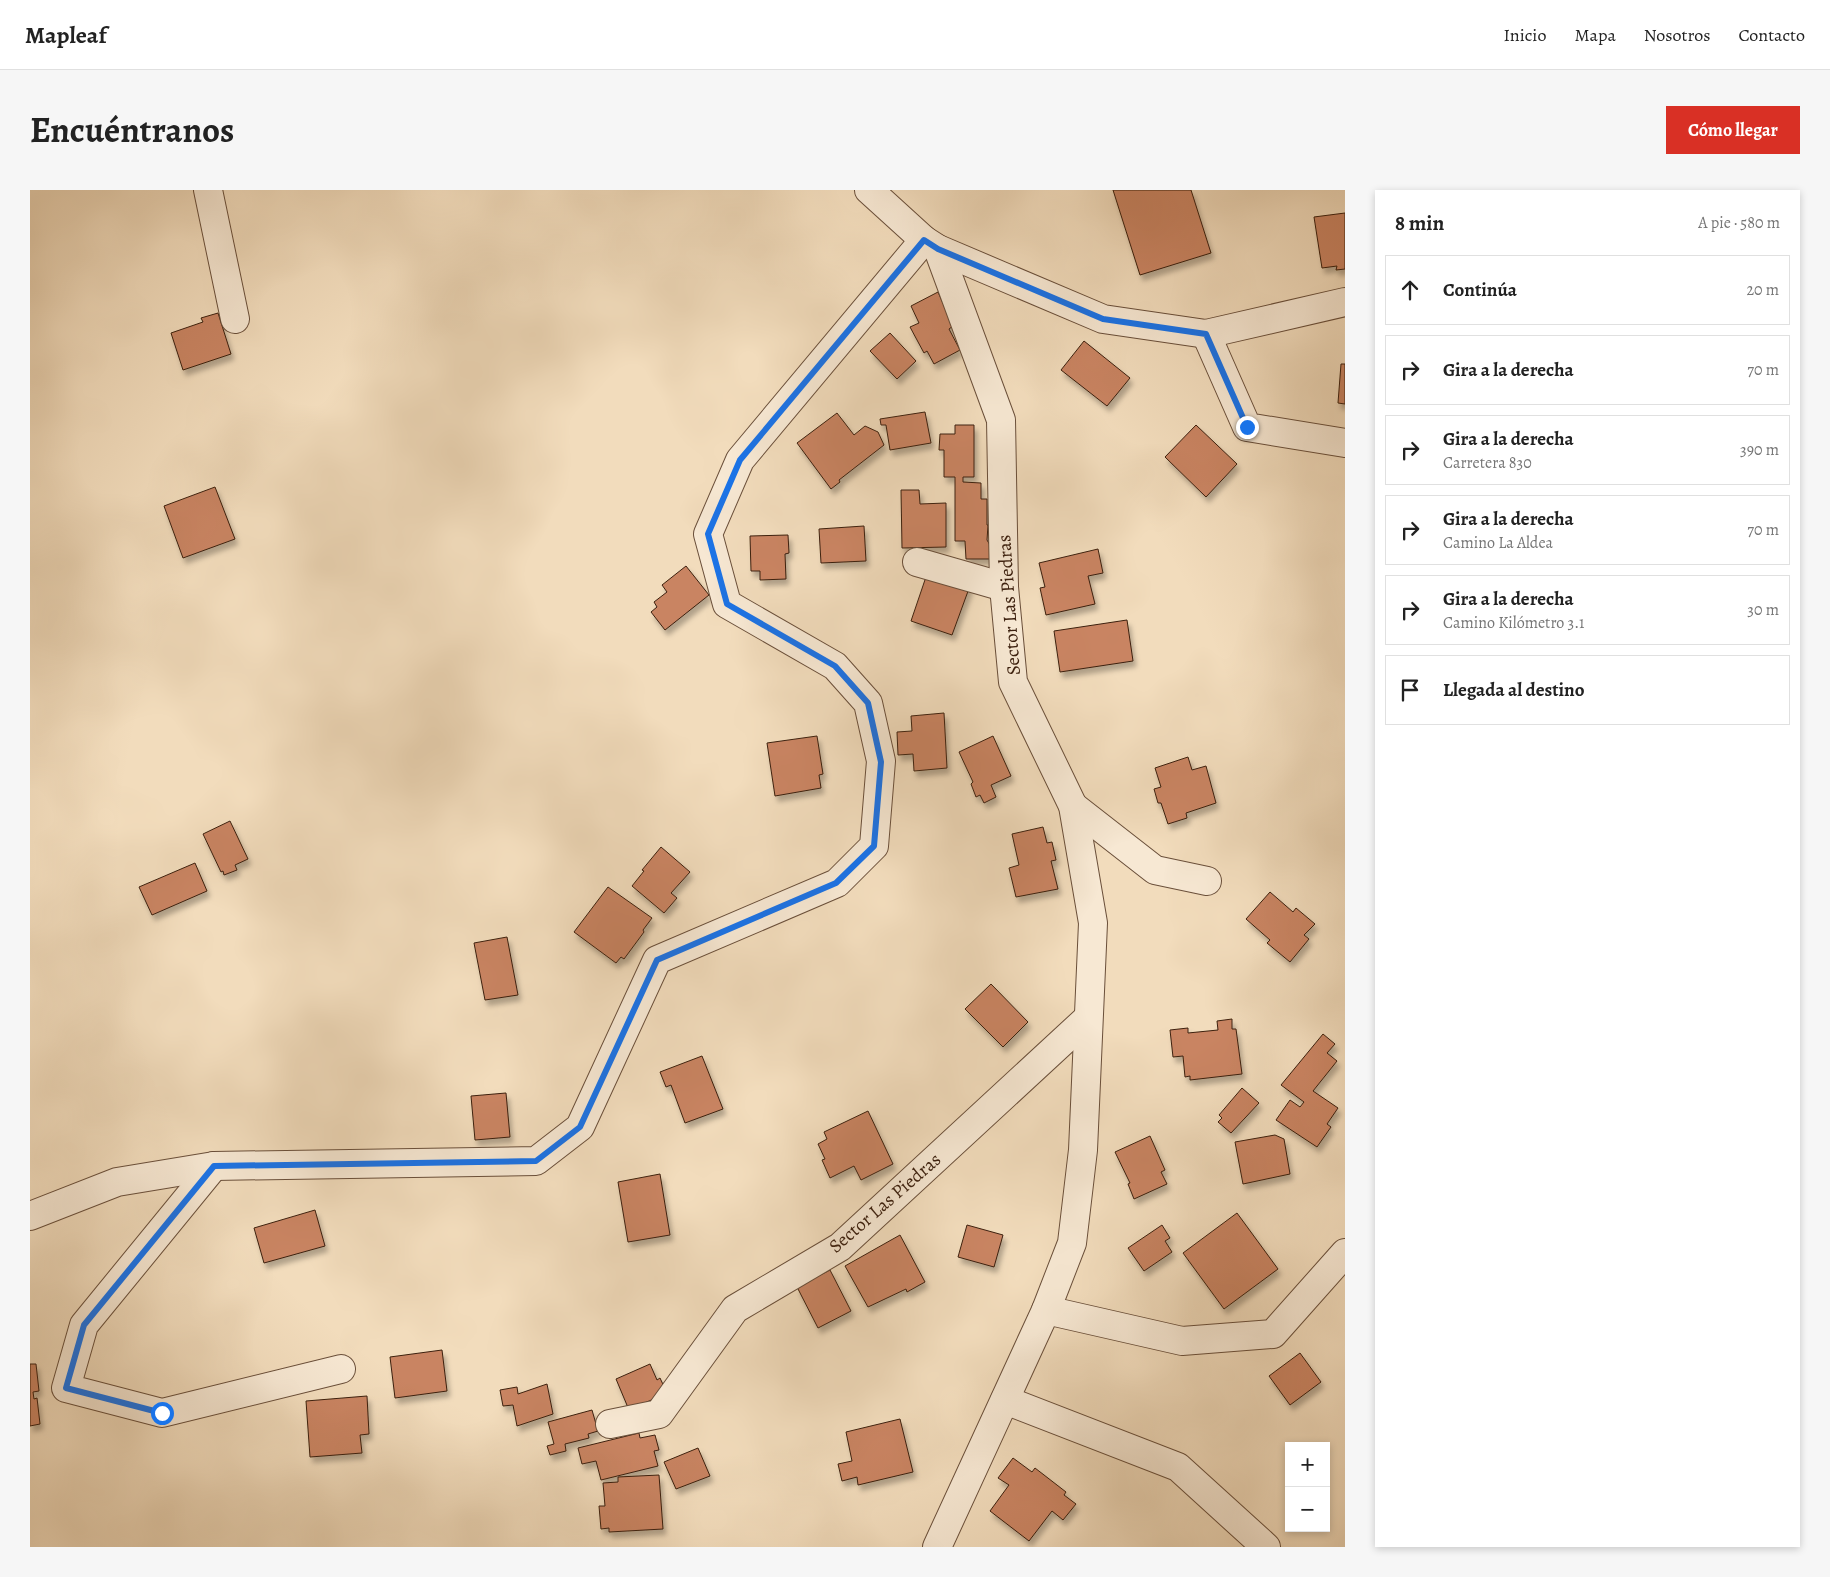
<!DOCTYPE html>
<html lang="es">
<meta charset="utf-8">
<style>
:root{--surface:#fff;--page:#f6f6f6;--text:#222;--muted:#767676;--line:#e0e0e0;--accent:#d93025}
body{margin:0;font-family:Alegreya,serif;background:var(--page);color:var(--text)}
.controls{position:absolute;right:15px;bottom:15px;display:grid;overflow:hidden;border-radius:0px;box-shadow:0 2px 8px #0003}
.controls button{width:45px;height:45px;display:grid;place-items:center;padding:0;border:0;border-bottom:1px solid var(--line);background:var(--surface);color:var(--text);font:25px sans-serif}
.stop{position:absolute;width:15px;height:15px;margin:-11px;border:4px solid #1a73e8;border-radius:50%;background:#fff}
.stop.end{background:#1a73e8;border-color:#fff;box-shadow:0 1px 5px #0008}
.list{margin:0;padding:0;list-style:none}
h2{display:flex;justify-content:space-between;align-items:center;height:65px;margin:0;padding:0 20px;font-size:21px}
h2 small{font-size:16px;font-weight:400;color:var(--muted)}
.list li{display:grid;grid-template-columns:32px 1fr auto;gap:15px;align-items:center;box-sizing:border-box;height:70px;margin:0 10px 10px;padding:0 10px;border:1px solid var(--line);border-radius:0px}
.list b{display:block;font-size:19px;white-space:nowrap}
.list p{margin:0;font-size:16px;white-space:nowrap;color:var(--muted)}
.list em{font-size:16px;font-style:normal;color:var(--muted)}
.icon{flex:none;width:28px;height:28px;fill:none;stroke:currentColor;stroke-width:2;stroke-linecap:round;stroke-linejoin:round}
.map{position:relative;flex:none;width:1315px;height:1357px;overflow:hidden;border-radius:0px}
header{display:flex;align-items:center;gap:30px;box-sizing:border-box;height:70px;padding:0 25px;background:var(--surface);border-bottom:1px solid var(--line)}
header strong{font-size:24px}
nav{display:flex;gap:28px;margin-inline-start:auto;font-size:18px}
.intro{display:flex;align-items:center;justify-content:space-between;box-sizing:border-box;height:120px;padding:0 30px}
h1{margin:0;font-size:35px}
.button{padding:12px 22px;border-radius:0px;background:var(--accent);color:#fff;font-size:18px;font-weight:700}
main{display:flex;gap:30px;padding:0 30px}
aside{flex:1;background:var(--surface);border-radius:0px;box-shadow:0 2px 8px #0003}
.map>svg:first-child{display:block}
.building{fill:#c98462;stroke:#3c200f;filter:url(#shadow)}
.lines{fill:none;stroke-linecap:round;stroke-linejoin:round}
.minor-casing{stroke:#6a4f3a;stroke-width:30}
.minor{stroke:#f7e8d3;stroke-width:28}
.route{stroke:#1a73e8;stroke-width:6}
.labels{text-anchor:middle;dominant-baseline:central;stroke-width:4.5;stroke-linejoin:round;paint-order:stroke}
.street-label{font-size:19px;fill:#3c200f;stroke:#f7e8d3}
</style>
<header>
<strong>Mapleaf</strong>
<nav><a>Inicio</a><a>Mapa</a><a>Nosotros</a><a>Contacto</a></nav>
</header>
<div class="intro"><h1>Encuéntranos</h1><a class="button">Cómo llegar</a></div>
<main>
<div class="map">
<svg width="1315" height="1357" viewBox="0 0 1315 1357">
<defs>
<filter id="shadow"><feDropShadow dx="3" dy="5.5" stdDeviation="2.5" flood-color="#0004"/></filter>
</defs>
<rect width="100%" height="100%" fill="#f2dcbc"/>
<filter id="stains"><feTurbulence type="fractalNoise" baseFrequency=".004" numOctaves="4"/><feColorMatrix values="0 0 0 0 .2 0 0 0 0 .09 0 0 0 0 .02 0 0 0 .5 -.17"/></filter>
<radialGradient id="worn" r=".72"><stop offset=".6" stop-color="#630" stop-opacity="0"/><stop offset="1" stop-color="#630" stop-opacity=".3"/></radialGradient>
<g class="building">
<polygon points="1083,0 1161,0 1181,63 1110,85"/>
<polygon points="1315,23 1315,79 1306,80 1307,76 1292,78 1284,27"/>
<polygon points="908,102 923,136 919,139 930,160 904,174 897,161 894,163 880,137 889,133 881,116"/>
<polygon points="188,123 201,164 153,180 141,143 173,132 171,128"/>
<polygon points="860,143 886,171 867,189 840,161"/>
<polygon points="1054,151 1100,188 1077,216 1031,180"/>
<polygon points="1311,174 1315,174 1315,214 1308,213"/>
<polygon points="895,222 901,253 860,260 856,235 851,235 850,229"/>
<polygon points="807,223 824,245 835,236 848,242 854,255 809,290 810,292 801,299 767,253"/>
<polygon points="925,235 944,235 944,287 933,287 933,292 951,293 951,309 957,309 957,335 958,335 957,350 961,357 961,369 936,369 935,351 925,351 925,287 914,287 914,260 909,260 910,244 925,244"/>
<polygon points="1166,235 1207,274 1176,307 1135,267"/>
<polygon points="185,297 205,349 153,368 134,316"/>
<polygon points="871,300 889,300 890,314 916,313 916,357 872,358"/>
<polygon points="834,336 836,371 791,373 789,339"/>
<polygon points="758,345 759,363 755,364 756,389 730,390 730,381 721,381 720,346"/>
<polygon points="1068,359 1073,383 1058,386 1065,414 1016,425 1010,398 1015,397 1009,373"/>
<polygon points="656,376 679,405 635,440 621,422 627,417 624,412 637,402 632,395"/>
<polygon points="899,378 941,393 922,445 881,431"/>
<polygon points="1097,430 1103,471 1030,482 1024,441"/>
<polygon points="914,523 917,578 884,581 883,564 868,565 867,542 882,541 881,526"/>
<polygon points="787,546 793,584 789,585 791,598 745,606 737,553"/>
<polygon points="963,546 981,586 961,595 966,607 954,613 950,605 946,607 941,594 943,592 929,562"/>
<polygon points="1158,567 1162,580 1176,576 1186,613 1156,623 1157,628 1138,634 1131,613 1128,613 1124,599 1131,597 1125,578"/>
<polygon points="200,631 218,669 205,675 207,680 194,685 193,681 191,682 173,644"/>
<polygon points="1013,637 1017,653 1022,652 1026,670 1021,671 1028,699 986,707 979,678 989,675 982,644"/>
<polygon points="631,657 660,682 641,703 647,708 634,723 602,696 614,681 612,680"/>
<polygon points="165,673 177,701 122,725 109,697"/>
<polygon points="578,697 622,728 613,740 614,742 594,769 591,767 586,773 544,742"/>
<polygon points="1240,702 1263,722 1266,718 1285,734 1274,745 1279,749 1260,772 1237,753 1240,750 1216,729"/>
<polygon points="477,747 488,805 455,810 444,753"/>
<polygon points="961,794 998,832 973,857 935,819"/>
<polygon points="1202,829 1202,839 1206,839 1212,884 1160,890 1160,886 1155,887 1153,866 1143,867 1140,840 1158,838 1158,843 1188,840 1187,831"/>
<polygon points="1293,844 1305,854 1297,863 1307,871 1283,901 1308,918 1297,934 1301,937 1287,957 1246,930 1260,910 1270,917 1274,912 1251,895"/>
<polygon points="672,866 693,919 655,933 641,895 636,897 630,882"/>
<polygon points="1212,898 1229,913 1201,943 1188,932 1192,928 1189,925"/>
<polygon points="476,903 480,947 445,950 441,906"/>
<polygon points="838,921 863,974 831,990 824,976 800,988 792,970 795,969 788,954 797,949 794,942"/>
<polygon points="1245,945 1254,949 1260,984 1213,994 1205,952"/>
<polygon points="1120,946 1135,980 1131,982 1137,994 1104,1009 1098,994 1100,993 1085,962"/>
<polygon points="630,984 640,1045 598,1052 588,992"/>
<polygon points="285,1020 295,1056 234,1073 224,1038"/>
<polygon points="1207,1023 1248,1079 1194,1119 1153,1063"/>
<polygon points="937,1035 973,1045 964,1077 928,1067"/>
<polygon points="1132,1035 1140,1048 1135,1051 1142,1062 1114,1081 1098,1058"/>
<polygon points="870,1045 895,1092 877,1102 876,1099 838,1117 815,1076"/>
<polygon points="800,1080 821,1121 788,1138 767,1097"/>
<polygon points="412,1160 417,1201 365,1208 360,1167"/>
<polygon points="1270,1163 1291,1192 1260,1215 1239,1186"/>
<polygon points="0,1174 6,1174 9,1201 3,1202 4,1209 7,1208 10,1234 0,1236"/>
<polygon points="620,1174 627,1190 630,1188 637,1203 599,1220 586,1189"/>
<polygon points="517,1194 523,1224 487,1236 483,1215 473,1216 470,1200 487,1197 488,1204"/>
<polygon points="337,1206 339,1244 330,1245 332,1263 280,1267 276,1211"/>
<polygon points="562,1220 568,1241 558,1244 559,1248 535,1254 536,1261 520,1265 517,1256 524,1254 518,1232"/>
<polygon points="870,1229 883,1282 828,1295 827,1287 812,1291 808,1274 822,1271 816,1242"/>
<polygon points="609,1243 610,1248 625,1245 629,1260 624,1261 628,1276 571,1290 566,1271 552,1274 548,1258"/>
<polygon points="668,1258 680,1286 646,1299 634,1272"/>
<polygon points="983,1268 1002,1282 1005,1278 1036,1302 1034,1305 1046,1314 1033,1330 1022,1321 999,1351 960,1321 979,1295 968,1288"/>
<polygon points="629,1285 633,1339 579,1342 579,1338 571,1339 569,1316 575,1316 573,1293 588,1292 588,1287"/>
</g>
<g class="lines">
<g class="minor-casing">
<g id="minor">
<polyline points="178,0 205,129"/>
<polyline points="839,0 894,50 908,59 1073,129 1176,144 1315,112"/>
<polyline points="1176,144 1217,237 1315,253"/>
<polyline points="887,372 974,397"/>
<polyline points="1043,616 1125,680 1177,691"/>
<polyline points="184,976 54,1135 36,1198 132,1223 311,1179"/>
<polyline points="0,1026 87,992 184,976 506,971 550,937 627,770 807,693 844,656 851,571 838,513 805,476 697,414 678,344 710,270 894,50"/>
<polyline points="1016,1120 1152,1151 1243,1144 1315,1063"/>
<polyline points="975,1210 1148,1277 1236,1357"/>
<polyline points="580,1234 629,1224 705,1119 810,1057 1058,828"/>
<polyline points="907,1357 1016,1120 1042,1053 1053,960 1063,733 1043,616 983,492 974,397 971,230 908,59"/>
</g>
</g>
<use href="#minor" class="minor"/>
</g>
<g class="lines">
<polyline class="route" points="132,1223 36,1198 54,1135 184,976 506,971 550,937 627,770 806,693 844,656 851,572 838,513 805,476 697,414 678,344 710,270 894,50 908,59 1073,129 1176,144 1217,237"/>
</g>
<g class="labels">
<g class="street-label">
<text transform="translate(979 415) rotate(-94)">Sector Las Piedras</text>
<text transform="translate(855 1013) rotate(-41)">Sector Las Piedras</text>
</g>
</g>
<rect width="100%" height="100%" filter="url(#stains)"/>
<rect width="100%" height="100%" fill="url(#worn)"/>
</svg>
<div class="controls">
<button>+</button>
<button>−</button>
</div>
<div class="stop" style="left:132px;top:1223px"></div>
<div class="stop end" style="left:1217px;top:237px"></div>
</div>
<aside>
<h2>8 min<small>A pie · 580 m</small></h2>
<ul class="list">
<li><svg class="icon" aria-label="ahead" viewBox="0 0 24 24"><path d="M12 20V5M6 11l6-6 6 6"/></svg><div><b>Continúa</b></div><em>20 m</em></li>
<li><svg class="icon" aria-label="right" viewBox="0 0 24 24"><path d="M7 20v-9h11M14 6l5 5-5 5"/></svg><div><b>Gira a la derecha</b></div><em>70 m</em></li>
<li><svg class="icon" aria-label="right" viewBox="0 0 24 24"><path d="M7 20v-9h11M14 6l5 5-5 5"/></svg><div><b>Gira a la derecha</b><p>Carretera 830</p></div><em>390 m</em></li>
<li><svg class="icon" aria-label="right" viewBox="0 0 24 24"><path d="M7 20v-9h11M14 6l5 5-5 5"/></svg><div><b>Gira a la derecha</b><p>Camino La Aldea</p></div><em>70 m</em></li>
<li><svg class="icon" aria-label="right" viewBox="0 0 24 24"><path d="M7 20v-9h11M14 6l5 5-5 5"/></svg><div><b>Gira a la derecha</b><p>Camino Kilómetro 3.1</p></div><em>30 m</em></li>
<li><svg class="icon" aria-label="arrive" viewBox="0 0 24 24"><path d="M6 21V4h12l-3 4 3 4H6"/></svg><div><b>Llegada al destino</b></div></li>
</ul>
</aside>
</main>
